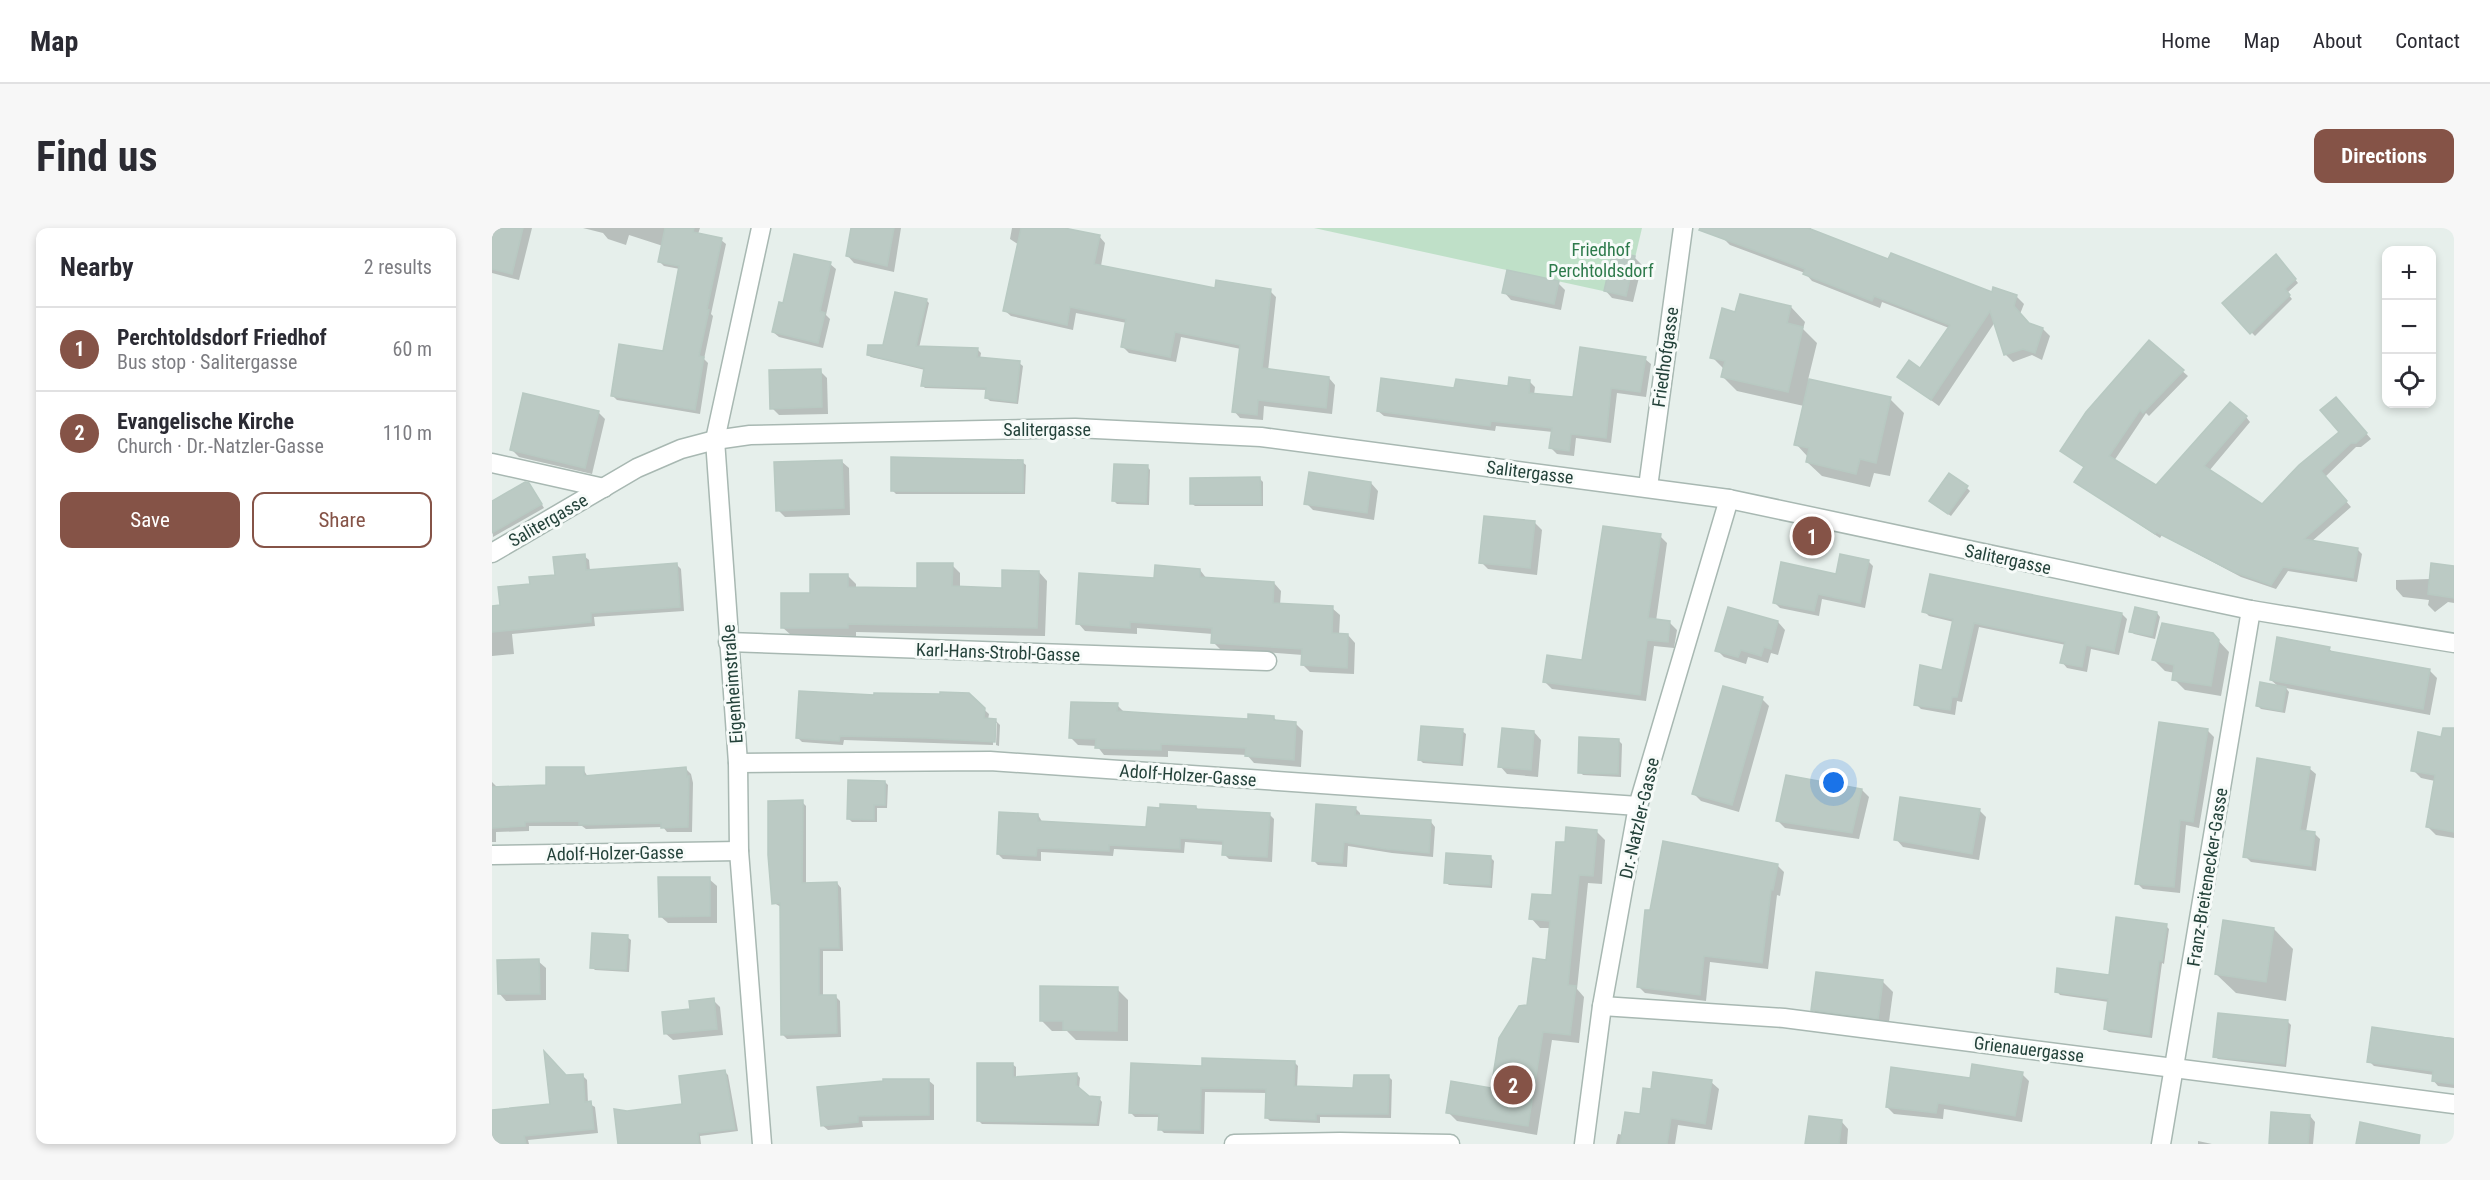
<!DOCTYPE html>
<meta charset="utf-8">
<style>
:root{--surface:#fff;--page:#f7f7f7;--text:#2b2b33;--muted:#7c7c81;--line:#e1e1e2;--accent:#855347}
body{margin:0;font-family:"Roboto Condensed",sans-serif;background:var(--page);color:var(--text)}
.controls{position:absolute;right:18px;top:18px;display:grid;overflow:hidden;border-radius:12px;box-shadow:0 3px 9px #0003}
.controls button{width:54px;height:54px;display:grid;place-items:center;padding:0;border:0;border-bottom:2px solid var(--line);background:var(--surface);color:var(--text);font:30px sans-serif}
.you{position:absolute;left:1342px;top:555px;width:21px;height:21px;margin:-15px;border:4px solid #fff;border-radius:50%;background:#1a73e8;box-shadow:0 0 0 9px #1a73e833}
.badge{display:grid;place-items:center;width:39px;height:39px;border-radius:50%;background:var(--accent);color:#fff;font-size:20px;font-weight:700}
.pin{position:absolute;translate:-50% -50%;border:3px solid #fff;box-shadow:0 2px 6px #0006}
.list{margin:0;padding:0;list-style:none}
h2{display:flex;justify-content:space-between;align-items:center;height:78px;margin:0;padding:0 24px;font-size:26px}
h2 small{font-size:20px;font-weight:400;color:var(--muted)}
.list li{display:grid;grid-template-columns:39px 1fr auto;gap:18px;align-items:center;box-sizing:border-box;height:84px;padding:0 24px;border-top:2px solid var(--line)}
.list b{display:block;font-size:22px;white-space:nowrap}
.list p{margin:0;font-size:20px;white-space:nowrap;color:var(--muted)}
.list em{font-size:20px;font-style:normal;color:var(--muted)}
.actions{display:flex;gap:12px;padding:18px 24px}
.actions a{flex:1;padding:14px 0;border:2px solid var(--accent);border-radius:12px;text-align:center;font-size:21px;color:var(--accent)}
.actions .main{background:var(--accent);color:#fff}
.icon{flex:none;width:33px;height:33px;fill:none;stroke:currentColor;stroke-width:2;stroke-linecap:round;stroke-linejoin:round}
.map{position:relative;flex:none;width:1962px;height:916px;overflow:hidden;border-radius:12px}
header{display:flex;align-items:center;gap:36px;box-sizing:border-box;height:84px;padding:0 30px;background:var(--surface);border-bottom:2px solid var(--line)}
header strong{font-size:28px}
nav{display:flex;gap:33px;margin-inline-start:auto;font-size:21px}
.intro{display:flex;align-items:center;justify-content:space-between;box-sizing:border-box;height:144px;padding:0 36px}
h1{margin:0;font-size:42px}
.button{padding:15px 27px;border-radius:12px;background:var(--accent);color:#fff;font-size:21px;font-weight:700}
main{display:flex;gap:36px;padding:0 36px}
aside{flex:1;background:var(--surface);border-radius:12px;box-shadow:0 3px 9px #0003}
.map>svg:first-child{display:block}
.green{fill:#bfe0c8}
.shadow{fill:#0003}
.building{fill:#bbcac4;stroke:#b8c9c2;stroke-width:1.5}
.lines{fill:none;stroke-linecap:round;stroke-linejoin:round}
.minor-casing{stroke:#a8b8b2;stroke-width:21}
.minor{stroke:#fff;stroke-width:18}
.labels{text-anchor:middle;dominant-baseline:central;stroke-width:6;stroke-linejoin:round;paint-order:stroke}
.park-label{font-size:18px;fill:#2d7a4b;stroke:#f7fbf9}
.street-label{font-size:18px;fill:#24423a;stroke:#f7fbf9}
</style>
<header>
<strong>Map</strong>
<nav><a>Home</a><a>Map</a><a>About</a><a>Contact</a></nav>
</header>
<div class="intro"><h1>Find us</h1><a class="button">Directions</a></div>
<main>
<aside>
<h2>Nearby<small>2 results</small></h2>
<ul class="list">
<li><span class="badge">1</span><div><b>Perchtoldsdorf Friedhof</b><p>Bus stop · Salitergasse</p></div><em>60 m</em></li>
<li><span class="badge">2</span><div><b>Evangelische Kirche</b><p>Church · Dr.-Natzler-Gasse</p></div><em>110 m</em></li>
</ul>
<div class="actions"><a class="main">Save</a><a>Share</a></div>
</aside>
<div class="map">
<svg width="1962" height="916" viewBox="0 0 1962 916">
<rect width="100%" height="100%" fill="#e6efeb"/>
<polygon class="green" points="822,0 1150,0 1134,68"/>
<g class="shadow">
<polygon points="0,0 40,0 27,52 0,45"/>
<polygon points="91,0 208,0 206,6 229,12 234,16 219,86 221,88 212,131 216,135 208,186 125,172 120,167 172,124 188,41 172,38 167,33 171,18 137,7 134,17 116,11 111,5"/>
<polygon points="361,0 409,0 402,44 362,35 355,27"/>
<polygon points="520,0 564,0 607,8 613,15 609,38 724,62 778,63 784,69 776,143 837,150 843,157 840,186 772,178 771,192 748,190 742,183 749,121 689,109 684,134 637,125 630,118 635,95 584,85 581,102 519,88 512,82 527,17 518,11"/>
<polygon points="1234,0 1319,0 1318,3 1397,33 1501,66 1524,68 1532,76 1528,86 1538,97 1551,101 1558,108 1550,132 1540,127 1521,134 1513,126 1503,94 1447,178 1407,149 1429,142 1457,100 1390,74 1388,80 1320,53 1313,45 1238,17 1231,10"/>
<polygon points="1143,30 1150,37 1141,74 1120,70 1113,62"/>
<polygon points="1787,31 1806,55 1795,65 1800,71 1763,108 1732,76"/>
<polygon points="338,36 344,41 334,87 338,91 331,120 287,109 281,104 292,76"/>
<polygon points="1066,55 1073,62 1069,82 1019,72 1012,64"/>
<polygon points="434,72 437,75 427,120 486,122 489,125 488,131 527,135 531,138 526,176 498,173 495,170 496,162 433,160 430,157 433,142 379,129 376,126 393,119"/>
<polygon points="1299,79 1313,94 1311,101 1325,115 1316,152 1398,171 1412,185 1398,248 1382,245 1378,259 1330,248 1315,234 1316,229 1304,216 1312,178 1245,163 1231,149 1233,142 1220,129 1245,86"/>
<polygon points="1657,114 1696,148 1657,188 1654,185 1622,233 1665,259 1754,189 1758,194 1717,243 1770,278 1849,204 1849,176 1879,211 1869,219 1864,219 1833,249 1859,279 1819,314 1865,321 1870,326 1865,354 1796,343 1784,361 1749,349 1670,307 1668,310 1584,254 1593,239 1570,223"/>
<polygon points="1153,131 1159,136 1154,169 1125,165 1119,215 1084,210 1082,228 1065,226 1059,220 1061,204 1004,198 1003,203 892,188 886,183 964,162 1017,159 1037,153 1043,159 1042,167 1082,171"/>
<polygon points="328,143 335,150 336,186 287,187 280,180"/>
<polygon points="106,184 113,191 100,246 27,229 20,222"/>
<polygon points="349,233 357,240 358,287 293,289 286,282"/>
<polygon points="530,234 534,237 533,266 404,266 401,263"/>
<polygon points="655,238 658,242 657,277 625,276 622,273"/>
<polygon points="768,251 771,254 771,278 703,278 699,275"/>
<polygon points="879,255 886,263 882,292 821,282 814,275"/>
<polygon points="40,260 52,280 1,309 0,275"/>
<polygon points="1475,260 1478,263 1459,288 1442,276"/>
<polygon points="1043,295 1050,302 1045,347 996,341 989,334"/>
<polygon points="1168,308 1175,315 1164,393 1178,395 1185,402 1182,420 1162,418 1154,473 1060,461 1053,454 1091,434"/>
<polygon points="92,328 97,332 98,343 185,337 189,341 192,383 102,389 103,398 20,406 22,426 0,428 0,380 10,379 40,357 65,348"/>
<polygon points="1376,333 1381,338 1373,380 1330,371 1327,388 1288,380 1282,374"/>
<polygon points="460,337 468,345 468,360 511,362 547,344 555,353 553,408 364,404 364,408 299,407 290,399 319,367 356,348 364,356 364,361 426,362"/>
<polygon points="1962,339 1962,375 1956,374 1943,384 1936,377 1937,372 1911,369 1904,361 1904,352 1939,351"/>
<polygon points="708,342 715,351 782,355 789,363 788,377 840,380 848,387 847,407 856,407 863,415 862,446 818,444 811,437 811,427 728,421 721,414 721,406 645,400 645,406 593,403 586,395 663,352"/>
<polygon points="1237,381 1286,394 1293,402 1286,427 1279,425 1276,435 1256,429 1254,436 1232,429 1225,422"/>
<polygon points="1432,383 1630,386 1635,391 1627,427 1599,421 1595,444 1575,440 1570,434 1574,417 1487,399 1470,474 1465,473 1463,487 1429,481 1424,476 1451,444 1462,394 1437,388"/>
<polygon points="1665,385 1668,389 1663,411 1642,406 1639,403"/>
<polygon points="1721,407 1737,424 1729,468 1693,462 1682,451 1683,445 1673,443 1662,432"/>
<polygon points="1837,421 1843,426 1937,442 1945,450 1938,487 1794,460 1797,464 1793,485 1769,481 1766,478 1787,459 1779,452"/>
<polygon points="476,467 497,486 496,492 503,492 508,497 507,518 504,517 505,495 502,495 501,517 352,512 351,517 310,514 306,510 383,469"/>
<polygon points="1270,471 1277,478 1247,584 1209,573 1202,566"/>
<polygon points="625,477 633,485 757,492 781,489 786,494 803,495 811,503 809,539 762,535 755,527 676,523 676,529 612,527 605,518 586,517 578,509"/>
<polygon points="970,503 974,506 971,538 931,535 928,532"/>
<polygon points="1716,503 1722,509 1707,600 1694,597 1688,665 1651,661 1645,655"/>
<polygon points="1042,504 1049,512 1046,549 1015,546 1008,538"/>
<polygon points="1126,512 1130,516 1129,549 1091,547 1088,544"/>
<polygon points="1962,513 1962,610 1944,607 1935,598 1943,553 1929,550 1921,542"/>
<polygon points="1766,532 1818,541 1824,546 1814,604 1823,606 1828,611 1824,643 1759,634 1753,628"/>
<polygon points="91,541 96,549 194,541 199,546 201,555 200,604 175,604 171,599 94,601 90,598 37,598 37,603 4,604 4,614 0,614 0,554 5,559 55,558"/>
<polygon points="393,554 396,557 395,580 385,580 385,594 360,594 357,591"/>
<polygon points="1370,562 1377,569 1367,611 1293,600 1286,593"/>
<polygon points="310,574 314,578 314,657 345,655 349,660 351,723 331,723 331,769 343,768 348,773 349,809 295,811 291,807 289,679 282,675"/>
<polygon points="704,579 707,582 777,586 782,591 780,634 737,631 732,626 732,617 693,614 692,625 622,621 621,628 549,624 549,633 511,631 506,626 546,587 551,595 656,600"/>
<polygon points="863,580 868,585 868,589 939,594 943,599 941,629 900,625 856,618 855,639 826,637 821,632"/>
<polygon points="1487,582 1494,589 1487,632 1411,619 1404,611"/>
<polygon points="1104,603 1113,612 1110,656 1096,655 1085,761 1092,769 1087,815 1060,812 1045,907 965,893 956,884 1000,861 1055,733 1059,700 1048,700 1039,690 1061,669 1075,616"/>
<polygon points="998,629 1002,633 1000,660 957,657 953,654"/>
<polygon points="1285,637 1292,644 1288,668 1285,667 1276,741 1218,734 1214,773 1153,765 1147,759 1159,684"/>
<polygon points="217,651 225,658 225,695 176,695 168,688"/>
<polygon points="1674,698 1677,701 1672,736 1670,735 1660,810 1617,804 1613,801 1617,774 1568,767 1565,763 1618,749"/>
<polygon points="1782,701 1801,721 1794,773 1744,765 1724,746"/>
<polygon points="135,709 139,712 137,744 103,742 100,739"/>
<polygon points="46,733 54,740 54,772 14,773 7,765"/>
<polygon points="1390,753 1401,764 1396,801 1332,793 1321,782"/>
<polygon points="625,761 636,772 636,813 584,812 575,803 560,803 549,792"/>
<polygon points="221,772 228,779 231,807 181,812 173,805 200,783"/>
<polygon points="1796,794 1799,797 1794,839 1726,831 1722,828"/>
<polygon points="1881,801 1962,810 1962,860 1946,858 1941,852 1942,847 1882,838 1877,833"/>
<polygon points="802,834 806,838 805,860 863,862 896,848 900,852 899,890 828,889 828,895 778,893 774,889 775,865 713,864 712,906 672,905 668,901 668,889 643,889 639,885 712,839"/>
<polygon points="520,836 524,839 524,850 585,846 588,850 587,861 597,870 607,870 610,874 607,898 490,896 487,893"/>
<polygon points="233,844 236,847 246,903 208,908 209,916 128,916 191,877"/>
<polygon points="1530,846 1537,853 1530,894 1452,881 1451,891 1402,886 1395,879 1479,851"/>
<polygon points="91,848 95,852 96,875 103,879 106,905 36,912 37,916 0,916 0,884 59,878 74,849"/>
<polygon points="436,852 442,857 442,892 370,893 371,899 336,902 330,897"/>
<polygon points="1219,854 1227,861 1220,902 1186,897 1183,916 1124,916 1126,906 1131,907 1149,888 1160,863"/>
<polygon points="1818,888 1823,894 1821,916 1779,916"/>
<polygon points="1349,893 1356,901 1355,916 1315,916"/>
<polygon points="1706,913 1720,916 1706,916"/>
</g>
<g class="building">
<polygon points="0,0 31,0 20,46 0,41"/>
<polygon points="173,0 202,0 201,4 230,10 215,81 217,82 207,128 212,129 203,182 119,168 127,116 171,123 187,38 166,34"/>
<polygon points="359,0 402,0 395,38 354,28"/>
<polygon points="529,0 572,0 608,7 602,36 723,60 724,52 779,61 770,140 837,149 834,180 766,172 765,187 740,184 748,117 683,104 678,129 629,119 634,91 578,79 575,97 511,83"/>
<polygon points="1208,0 1316,0 1396,31 1399,25 1500,64 1501,59 1525,67 1522,78 1537,95 1551,100 1543,125 1531,121 1512,127 1498,83 1439,172 1405,149 1417,132 1428,140 1458,97 1382,68 1380,73 1311,46 1313,41 1207,2"/>
<polygon points="1121,23 1143,28 1134,68 1112,63"/>
<polygon points="302,26 339,34 328,83 333,85 326,115 280,104 287,74 291,75"/>
<polygon points="1784,26 1804,51 1793,61 1798,67 1758,106 1730,75"/>
<polygon points="1015,42 1067,53 1062,76 1010,65"/>
<polygon points="403,64 435,71 424,118 486,120 485,129 528,133 524,174 493,170 494,160 429,158 432,140 375,127 376,117 391,117"/>
<polygon points="1248,66 1299,78 1295,95 1311,99 1296,164 1229,149 1233,133 1218,130 1230,80 1243,84"/>
<polygon points="1657,112 1692,142 1651,185 1648,182 1617,228 1664,257 1738,174 1755,188 1712,238 1770,276 1807,237 1847,204 1828,182 1844,169 1875,205 1864,215 1859,215 1829,243 1855,273 1812,311 1866,320 1861,350 1791,339 1779,357 1742,344 1664,304 1663,306 1582,254 1592,239 1568,223 1594,184"/>
<polygon points="1088,119 1154,129 1148,164 1119,160 1114,210 1079,206 1077,223 1057,220 1060,200 999,193 998,198 885,183 889,150 962,160 964,151 1016,158 1017,149 1038,152 1037,165 1081,169"/>
<polygon points="329,141 330,179 278,181 277,142"/>
<polygon points="1317,151 1399,169 1384,235 1368,231 1364,246 1314,234 1317,220 1302,217"/>
<polygon points="31,165 107,183 93,240 18,222"/>
<polygon points="399,229 531,232 531,264 399,263"/>
<polygon points="350,232 352,280 284,283 282,234"/>
<polygon points="622,236 656,237 654,275 620,273"/>
<polygon points="817,244 879,254 875,285 812,276"/>
<polygon points="1457,245 1476,258 1456,286 1437,273"/>
<polygon points="768,249 769,276 698,276 698,250"/>
<polygon points="33,254 37,255 50,276 0,305 0,273"/>
<polygon points="992,288 1043,293 1038,340 987,335"/>
<polygon points="1111,298 1169,306 1156,390 1178,393 1176,414 1155,412 1148,467 1051,454 1055,427 1090,432"/>
<polygon points="93,326 94,342 185,335 188,379 99,385 99,394 0,404 0,378 8,377 6,359 38,356 37,349 63,347 61,329"/>
<polygon points="1348,326 1377,332 1368,375 1326,366 1322,383 1281,375 1289,334 1344,346"/>
<polygon points="425,335 461,335 460,358 510,360 510,342 547,343 545,400 356,396 356,400 289,400 289,365 318,365 318,346 356,346 356,359 425,360"/>
<polygon points="1939,335 1962,338 1962,370 1936,366"/>
<polygon points="663,337 708,341 708,349 782,354 781,375 841,378 840,405 856,406 855,440 809,437 810,421 719,415 720,400 638,394 638,400 584,396 587,345 662,350"/>
<polygon points="1438,346 1630,385 1622,423 1594,417 1590,439 1568,435 1573,414 1482,395 1465,469 1460,469 1458,482 1422,477 1428,437 1450,442 1461,391 1430,384"/>
<polygon points="1236,379 1286,393 1279,421 1272,419 1269,428 1249,422 1246,429 1223,423"/>
<polygon points="1643,379 1665,384 1660,408 1637,404"/>
<polygon points="1670,395 1721,405 1727,412 1719,458 1680,452 1682,437 1660,432"/>
<polygon points="1785,409 1838,419 1837,423 1938,441 1931,481 1778,452"/>
<polygon points="1768,454 1794,459 1790,483 1764,478"/>
<polygon points="1231,458 1271,469 1240,577 1200,566"/>
<polygon points="307,463 382,467 382,465 448,466 448,464 477,465 493,480 492,490 504,491 503,514 435,510 348,508 347,513 304,510"/>
<polygon points="579,474 626,475 625,483 670,486 756,491 756,486 782,488 782,492 804,494 802,532 753,528 754,520 669,516 669,522 603,520 604,511 577,510"/>
<polygon points="1667,494 1716,501 1701,594 1688,592 1682,659 1643,656"/>
<polygon points="929,498 971,501 968,536 926,532"/>
<polygon points="1010,500 1042,503 1039,542 1006,539"/>
<polygon points="1951,500 1962,500 1962,604 1934,599 1943,547 1919,543 1926,504 1949,509"/>
<polygon points="1087,509 1127,511 1126,546 1086,545"/>
<polygon points="1765,530 1818,539 1808,602 1823,604 1819,638 1751,629"/>
<polygon points="54,539 92,539 92,548 194,539 195,549 197,548 196,599 169,600 169,595 87,597 87,593 33,594 33,598 0,600 0,559 54,557"/>
<polygon points="1294,547 1370,561 1360,605 1284,593"/>
<polygon points="356,552 393,553 393,577 382,577 382,592 355,591"/>
<polygon points="1408,569 1488,581 1480,626 1402,612"/>
<polygon points="311,572 310,655 345,654 347,720 327,720 327,767 344,767 345,805 289,807 288,675 280,676 276,627 276,573"/>
<polygon points="668,576 704,578 704,581 778,585 775,629 730,627 731,613 688,610 688,621 617,617 617,623 545,620 544,628 505,626 507,584 546,586 546,593 654,599 656,579 668,580"/>
<polygon points="824,576 864,579 863,587 939,592 937,625 894,621 852,614 850,635 820,633"/>
<polygon points="1074,599 1105,602 1101,648 1087,647 1076,757 1084,758 1078,807 1051,804 1036,898 954,885 959,853 999,860 1007,810 1027,778 1035,777 1041,730 1054,732 1058,693 1037,691 1040,666 1060,667 1064,614 1073,614"/>
<polygon points="1171,613 1286,636 1281,662 1279,662 1270,735 1212,728 1208,767 1145,759 1153,682 1158,682"/>
<polygon points="954,625 999,628 998,657 952,655"/>
<polygon points="166,649 218,649 218,688 167,689"/>
<polygon points="1624,689 1675,696 1670,733 1667,733 1657,807 1612,801 1616,771 1563,764 1565,740 1617,747"/>
<polygon points="1731,692 1782,700 1774,754 1723,746"/>
<polygon points="100,705 136,707 134,742 98,740"/>
<polygon points="47,731 48,766 6,766 5,732"/>
<polygon points="1324,744 1391,752 1386,791 1319,782"/>
<polygon points="548,758 626,759 625,803 571,802 571,793 548,793"/>
<polygon points="222,770 225,801 172,806 170,784 198,781 197,773"/>
<polygon points="1726,785 1796,792 1792,836 1721,829"/>
<polygon points="1880,799 1962,811 1962,856 1940,853 1941,843 1875,834"/>
<polygon points="52,823 74,847 91,846 93,874 99,873 102,901 32,908 34,916 0,916 0,882 58,876"/>
<polygon points="710,830 803,833 802,858 861,860 862,847 897,847 896,886 824,886 824,892 773,890 774,861 709,860 708,902 666,902 667,886 637,885 639,835 710,838"/>
<polygon points="485,835 521,835 521,849 585,845 584,857 597,868 608,869 604,895 485,893"/>
<polygon points="1480,836 1531,844 1523,888 1446,875 1444,885 1394,879 1399,839 1478,850"/>
<polygon points="233,842 243,901 206,905 207,916 126,916 122,881 135,883 190,876 187,848"/>
<polygon points="1161,844 1220,852 1213,896 1179,890 1175,916 1128,916 1133,884 1148,886 1151,860 1159,861"/>
<polygon points="391,851 437,851 437,887 366,888 366,894 329,898 325,859 391,853"/>
<polygon points="1779,884 1818,887 1816,916 1777,916"/>
<polygon points="1317,888 1350,892 1347,916 1313,916"/>
<polygon points="1868,894 1928,907 1927,916 1864,916"/>
</g>
<g class="lines">
<g class="minor-casing">
<g id="minor">
<polyline points="269,0 223,212 246,535 247,623 270,916"/>
<polyline points="0,235 112,260"/>
<polyline points="1156,259 1191,0"/>
<polyline points="0,325 145,240 189,221 223,212 258,207 583,200 769,209 1237,271 1759,382 1962,415"/>
<polyline points="236,414 775,433"/>
<polyline points="246,535 498,533 1146,578"/>
<polyline points="0,627 247,623"/>
<polyline points="1110,778 1292,790 1962,876"/>
<polyline points="742,916 848,914 958,916"/>
<polyline points="1092,916 1110,778 1146,578 1237,271"/>
<polyline points="1669,916 1759,382"/>
</g>
</g>
<use href="#minor" class="minor"/>
</g>
<g class="labels">
<g class="park-label">
<text x="1109" y="21">Friedhof<tspan x="1109" dy="21">Perchtoldsdorf</tspan></text>
</g>
<g class="street-label">
<text transform="translate(1173 129) rotate(-82)">Friedhofgasse</text>
<text x="555" y="201">Salitergasse</text>
<text transform="translate(1038 244) rotate(7)">Salitergasse</text>
<text transform="translate(56 292) rotate(-30)">Salitergasse</text>
<text transform="translate(1516 331) rotate(12)">Salitergasse</text>
<text transform="translate(506 424) rotate(2)">Karl-Hans-Strobl-Gasse</text>
<text transform="translate(240 456) rotate(-94)">Eigenheimstraße</text>
<text transform="translate(696 547) rotate(4)">Adolf-Holzer-Gasse</text>
<text transform="translate(1147 590) rotate(-77)">Dr.-Natzler-Gasse</text>
<text transform="translate(123 625) rotate(-1)">Adolf-Holzer-Gasse</text>
<text transform="translate(1715 649) rotate(-81)">Franz-Breitenecker-Gasse</text>
<text transform="translate(1537 821) rotate(7)">Grienauergasse</text>
</g>
</g>
</svg>
<div class="controls">
<button>+</button>
<button>−</button>
<button><svg class="icon" aria-label="locate" viewBox="0 0 24 24"><circle cx="12" cy="12" r="6"/><path d="M12 2v4M12 18v4M2 12h4M18 12h4"/></svg></button>
</div>
<div class="you"></div>
<div class="pin badge" style="left:1320px;top:308px">1</div>
<div class="pin badge" style="left:1021px;top:857px">2</div>
</div>
</main>
